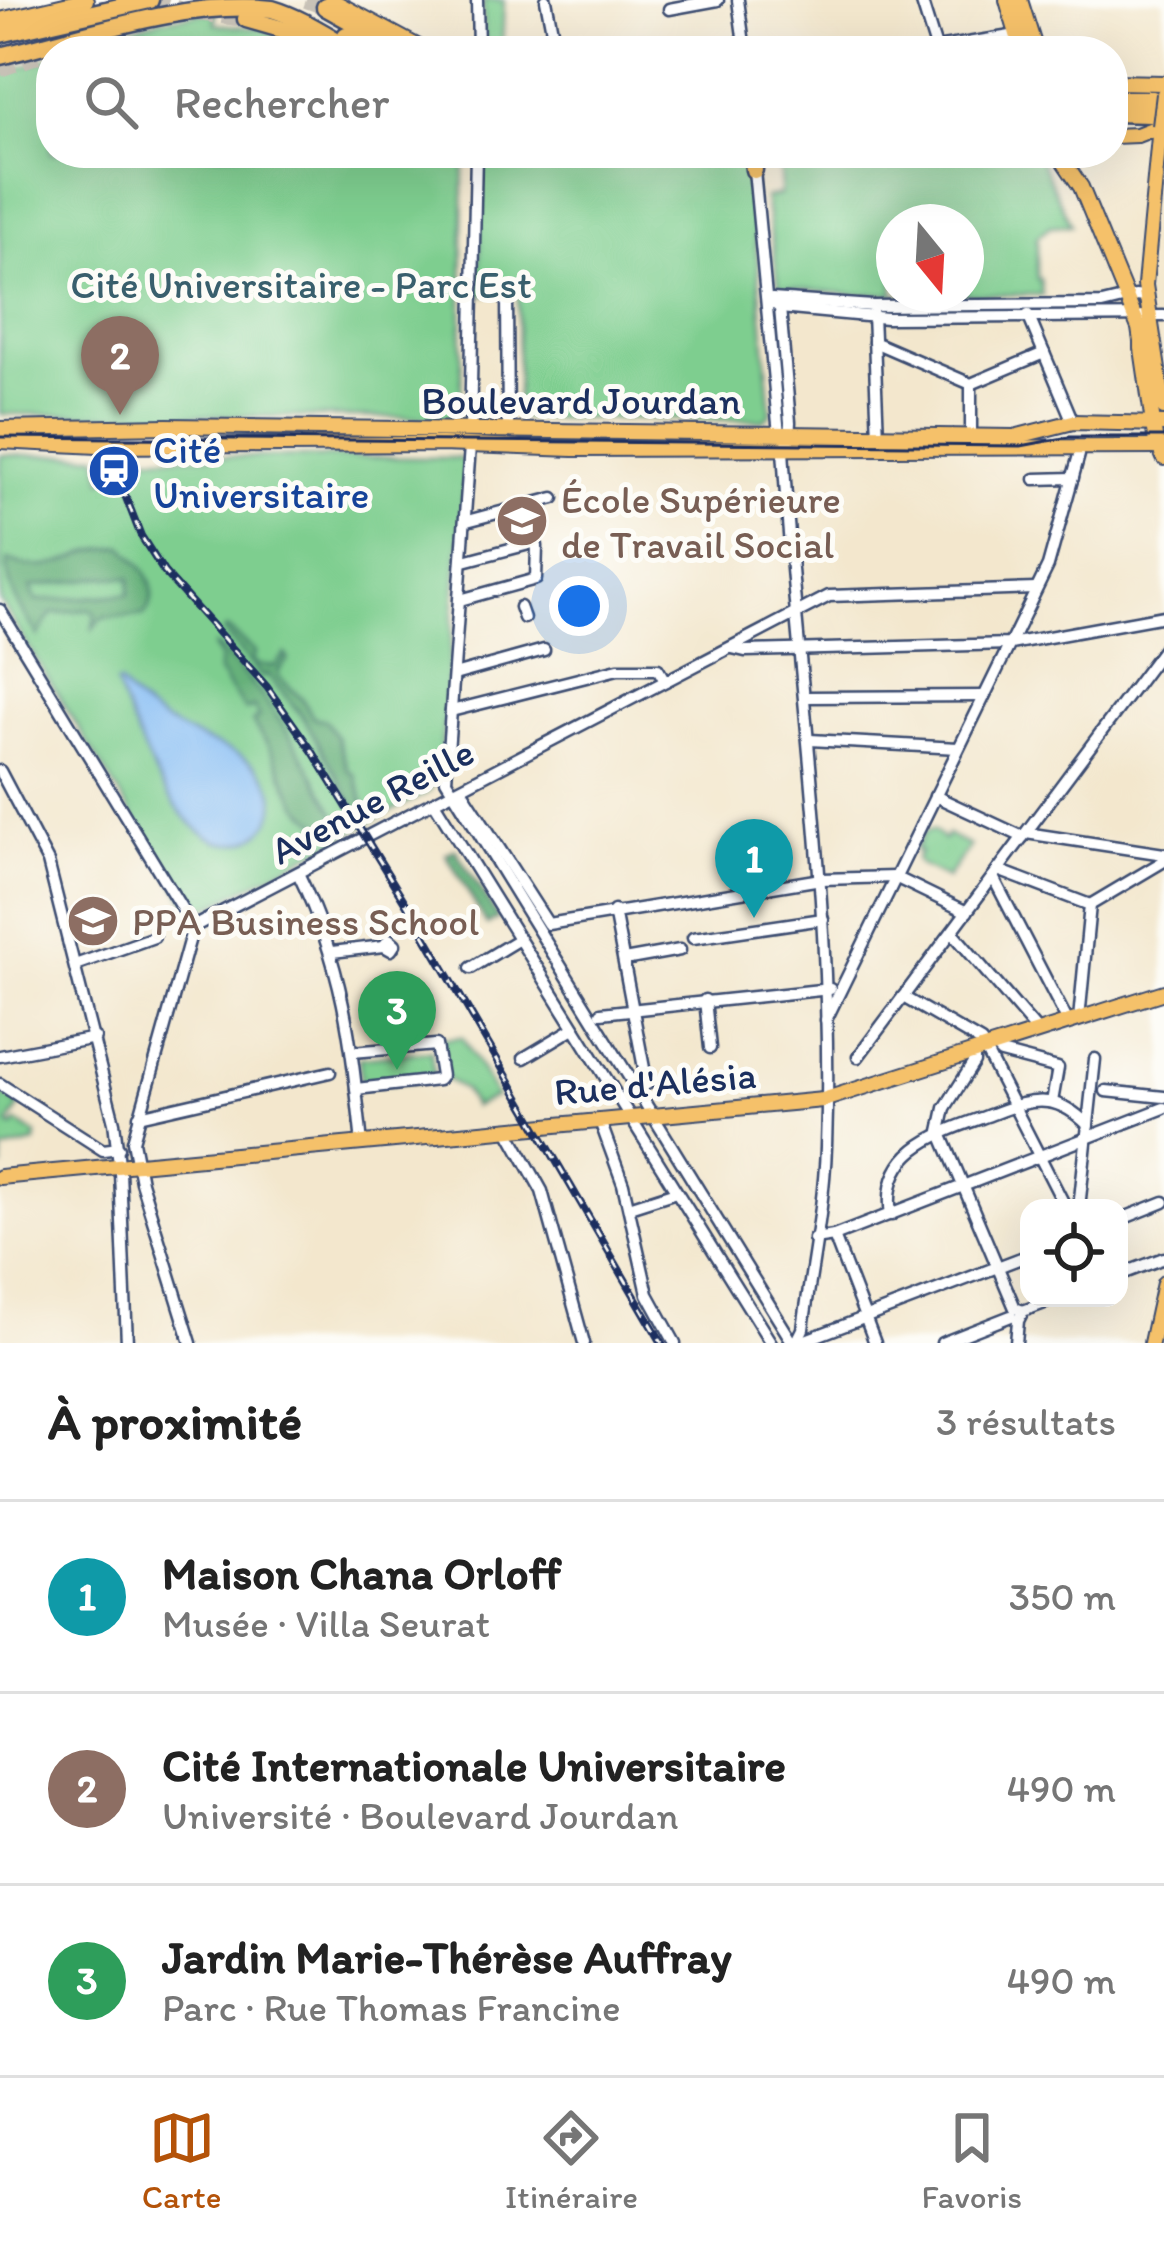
<!DOCTYPE html>
<html lang="fr">
<meta charset="utf-8">
<style>
:root{--surface:#fff;--page:#f2f2f2;--text:#222;--muted:#767676;--line:#e0e0e0;--accent:#b45309}
body{margin:0;font-family:Itim,sans-serif;background:var(--page);color:var(--text)}
.controls{position:absolute;right:36px;bottom:36px;display:grid;overflow:hidden;border-radius:24px;box-shadow:0 12px 48px #0002}
.controls button{width:108px;height:108px;display:grid;place-items:center;padding:0;border:0;border-bottom:3px solid var(--line);background:var(--surface);color:var(--text);font:60px sans-serif}
.compass{position:absolute;left:876px;top:204px;width:108px;height:108px;border-radius:50%;background:var(--surface);box-shadow:0 12px 48px #0002;rotate:162deg}
.you{position:absolute;left:579px;top:606px;width:42px;height:42px;margin:-30px;border:9px solid #fff;border-radius:50%;background:#1a73e8;box-shadow:0 0 0 18px #1a73e833}
.badge{display:grid;place-items:center;width:78px;height:78px;border-radius:50%;background:var(--accent);color:#fff;font-size:39px;font-weight:700}
.pin{position:absolute;translate:-50% -99px;filter:drop-shadow(0 3px 6px #0008)}
.pin::after{content:'';position:absolute;top:63px;width:42px;height:36px;background:inherit;clip-path:polygon(0 0,100% 0,50% 100%)}
.list{margin:0;padding:0;list-style:none}
h2{display:flex;justify-content:space-between;align-items:center;height:156px;margin:0;padding:0 48px;font-size:51px}
h2 small{font-size:39px;font-weight:400;color:var(--muted)}
.list li{display:grid;grid-template-columns:78px 1fr auto;gap:36px;align-items:center;box-sizing:border-box;height:192px;padding:0 48px;border-top:3px solid var(--line)}
.list b{display:block;font-size:45px;white-space:nowrap}
.list p{margin:0;font-size:39px;white-space:nowrap;color:var(--muted)}
.list em{font-size:39px;font-style:normal;color:var(--muted)}
.icon{flex:none;width:66px;height:66px;fill:none;stroke:currentColor;stroke-width:2;stroke-linecap:round;stroke-linejoin:round}
.map{position:relative;flex:none;width:1164px;height:1343px;overflow:hidden}
.search{position:absolute;background:var(--surface);box-shadow:0 12px 48px #0002;left:36px;right:36px;top:36px;height:132px;display:flex;align-items:center;gap:30px;box-sizing:border-box;padding:0 42px;border-radius:48px;color:var(--muted);font-size:45px}
.sheet{height:732px;background:var(--surface)}
nav{display:flex;justify-content:space-around;align-items:center;box-sizing:border-box;height:168px;border-top:3px solid var(--line);background:var(--surface);font-size:33px;color:var(--muted)}
nav a{display:grid;justify-items:center;gap:6px}
nav .on{color:var(--accent)}
.map>svg:first-child{display:block}
.green{fill:#7ece8f;stroke:#4c7e76;stroke-width:3;fill-rule:evenodd}
.forest{fill:#66b17a;stroke:#40706c;stroke-width:3;fill-rule:evenodd}
.water{fill:#84bcf4;stroke:#5076a9;stroke-width:3}
.lines{fill:none;stroke-linecap:round;stroke-linejoin:round}
.highway-tunnel{stroke:#c8c2b7;stroke-width:16;stroke-dasharray:16 8;stroke-linecap:butt}
.minor-casing{stroke:#3b4b6f;stroke-width:15}
.major-casing{stroke:#3b4b6f;stroke-width:18}
.highway-casing{stroke:#3b4b6f;stroke-width:21}
.minor{stroke:#fff;stroke-width:10}
.major{stroke:#f5c16b;stroke-width:14}
.highway{stroke:#f5c16b;stroke-width:16}
.tram{stroke:#1b2f5e;stroke-width:3}
.rail-casing{stroke:#1b2f5e;stroke-width:8}
.rail{stroke:#fdfcf7;stroke-width:3;stroke-dasharray:9;stroke-linecap:butt}
.major-bridge-casing{stroke:#3b4b6f;stroke-width:18;stroke-linecap:butt}
.major-bridge{stroke:#f5c16b;stroke-width:14}
.labels{text-anchor:middle;dominant-baseline:central;stroke-width:10;stroke-linejoin:round;paint-order:stroke}
.park-label{font-size:39px;fill:#395f6d;stroke:#fdfcf7}
.street-label{font-size:39px;fill:#1b2f5e;stroke:#fdfcf7}
.transit-label{font-size:39px;fill:#164399;stroke:#fdfcf7;text-anchor:start}
.education-label{font-size:39px;fill:#785e54;stroke:#fdfcf7;text-anchor:start}
</style>
<div class="map">
<svg width="1164" height="1343" viewBox="0 0 1164 1343">
<rect width="100%" height="100%" fill="#fdfcf7"/>
<filter id="ink" filterUnits="userSpaceOnUse"><feTurbulence type="fractalNoise" baseFrequency=".00833" numOctaves="2"/><feDisplacementMap in="SourceGraphic" scale="24" xChannelSelector="R" yChannelSelector="G"/><feConvolveMatrix kernelMatrix="1 2 1 2 8 2 1 2 1" color-interpolation-filters="sRGB"/></filter>
<filter id="wash" filterUnits="userSpaceOnUse"><feTurbulence type="fractalNoise" baseFrequency=".004" numOctaves="4" result="noise"/><feDisplacementMap in="SourceGraphic" scale="48" xChannelSelector="R" yChannelSelector="G"/><feGaussianBlur stdDeviation="2.7" result="paint"/><feColorMatrix in="noise" values="0 0 0 0 0 0 0 0 0 0 0 0 0 0 0 0 0 1.4 0 .05"/><feComposite in="paint" operator="in"/></filter>
<g filter="url(#wash)">
<rect width="100%" height="100%" fill="#f3e7cd"/>
<g class="green">
<polygon points="483,0 504,0 502,51 484,51"/>
<polygon points="215,11 215,24 263,29 315,51 64,51 159,20"/>
<polygon points="51,57 51,153 464,153 461,410 454,418 0,414 0,74"/>
<polygon points="482,153 748,153 771,413 764,420 524,418 517,411 518,293 479,295"/>
<path d="M 781,153 L 1037,153 L 1071,225 L 1050,226 L 1037,237 L 1037,279 L 1040,279 L 1042,295 L 847,294 L 779,286 L 765,198 L 780,195 ZM 894,222 L 966,222 L 966,294 L 894,294 Z"/>
<polygon points="0,455 98,455 103,480 132,471 134,456 459,458 464,464 464,490 439,776 428,792 208,908 186,902 0,601"/>
<polygon points="933,830 944,840 947,835 970,846 947,878 918,864 916,859 920,852 915,850 924,832"/>
<polygon points="462,1037 496,1096 473,1107 464,1090 445,1078 441,1039"/>
<polygon points="431,1051 434,1079 362,1085 359,1058"/>
<polygon points="0,1093 20,1106 9,1124 13,1127 17,1122 36,1135 35,1143 2,1151 3,1167 0,1167"/>
</g>
<g class="forest">
<path d="M 123,546 C 142,565 165,589 144,615 L 103,617 L 93,628 L 95,614 L 90,609 L 51,614 L 38,636 C 25,614 4,588 8,560 C 36,572 58,566 84,554 C 95,549 111,549 123,546 ZM 103,577 L 130,578 L 129,594 L 36,601 L 31,587 Z"/>
<polygon points="227,628 255,652 253,660 257,665 275,666 285,654 288,659 278,672 279,677 302,699 313,717 325,720 337,737 348,770 355,775 366,809 358,813 304,718 267,674 262,677 224,632"/>
<path d="M 213,645 C 268,690 305,759 340,822 L 328,829 C 287,805 290,782 268,745 C 263,736 256,731 253,721 L 259,717 L 254,707 L 245,710 L 218,671 L 220,660 Z"/>
<polygon points="455,849 498,918 487,925 446,854"/>
</g>
<path class="water" d="M 119,683 C 142,711 170,726 203,740 C 226,749 251,756 266,778 C 294,818 245,862 206,835 C 160,804 136,733 116,684 Z"/>
</g>
<g filter="url(#ink)">
<g class="lines">
<g class="highway-tunnel">
<polyline points="152,0 188,12 246,19"/>
<polyline points="306,0 325,7"/>
<polyline points="0,69 51,51"/>
</g>
<g class="minor-casing">
<g id="minor">
<polyline points="477,0 478,51"/>
<polyline points="546,0 556,51"/>
<polyline points="738,0 745,51"/>
<polyline points="921,0 937,51"/>
<polyline points="669,9 718,0"/>
<polyline points="936,48 1017,35"/>
<polyline points="754,170 779,434"/>
<polyline points="507,297 508,430"/>
<polyline points="768,299 780,308 887,318 1164,316"/>
<polyline points="772,299 873,306 1102,304 1135,296 1146,297"/>
<path d="M 780,308 L 790,422 L 789,440 L 783,450 L 786,496 C 802,713 834,928 826,1147 C 824,1207 811,1269 803,1329 L 796,1343"/>
<polyline points="873,314 878,437"/>
<polyline points="1028,315 1073,422"/>
<polyline points="874,342 971,384 1044,353"/>
<polyline points="470,431 476,153"/>
<polyline points="971,437 971,384"/>
<polyline points="470,446 446,780 793,1343"/>
<polyline points="1035,479 1073,478"/>
<polyline points="467,521 554,498"/>
<polyline points="460,600 536,579 537,546 533,543 464,561"/>
<polyline points="520,607 524,618"/>
<polyline points="0,610 193,927"/>
<polyline points="732,648 745,651 1010,644 1164,616"/>
<polyline points="454,675 544,650"/>
<polyline points="806,697 984,696"/>
<polyline points="451,711 618,669 658,669 665,681"/>
<polyline points="810,740 958,748"/>
<polyline points="0,771 48,862 114,1122 120,1172 127,1343"/>
<polyline points="461,789 548,924 821,879 895,877 967,912"/>
<polyline points="935,796 1023,837"/>
<polyline points="434,802 771,1343"/>
<polyline points="1026,833 1164,854"/>
<polyline points="998,870 1090,905"/>
<path d="M 298,873 C 344,968 351,1040 362,1144"/>
<polyline points="993,877 1068,1022"/>
<polyline points="1090,905 1164,861"/>
<polyline points="614,911 647,1084"/>
<polyline points="193,927 829,596 1036,589"/>
<polyline points="952,932 1038,1032"/>
<polyline points="693,938 823,919"/>
<polygon points="389,939 395,944 391,950 384,946"/>
<polyline points="332,952 384,946"/>
<polyline points="624,960 680,950"/>
<polyline points="75,965 154,937"/>
<polyline points="471,968 519,939"/>
<polyline points="903,997 981,1042 1066,1208"/>
<polyline points="705,1000 710,1048"/>
<polyline points="601,1013 830,989"/>
<polyline points="1079,1019 1090,905"/>
<polyline points="826,1020 1048,566 1079,455 1078,446"/>
<polyline points="994,1046 1001,1053 1058,1068 1052,1102"/>
<polyline points="352,1052 436,1045 441,1076 438,1080 356,1089"/>
<polyline points="974,1052 974,1062 945,1108 940,1131 1015,1308 1023,1311 1018,1321 1016,1343"/>
<polyline points="0,1056 95,1038"/>
<polyline points="858,1057 1164,648"/>
<polyline points="524,1058 574,1028"/>
<polyline points="0,1084 103,1150 119,1148"/>
<polyline points="1106,1091 1164,1097"/>
<polyline points="139,1116 330,1072"/>
<polyline points="600,1121 623,1184 648,1294 675,1343"/>
<polyline points="508,1130 542,1191 584,1343"/>
<polyline points="629,1207 676,1192"/>
<polyline points="1079,1208 1095,1059"/>
<path d="M 891,1215 C 881,1152 936,1134 984,1117 C 1004,1110 1027,1099 1048,1102 C 1064,1104 1077,1114 1088,1125"/>
<polyline points="1119,1220 1164,1202"/>
<polyline points="834,1236 875,1343"/>
<polyline points="814,1239 834,1236 1164,1108"/>
<polyline points="1119,1275 1164,1258"/>
<polyline points="1023,1311 1058,1298"/>
<polyline points="191,1343 141,1182 133,1141 193,927"/>
<polyline points="798,1343 1029,1255"/>
<polyline points="942,1343 1011,1316"/>
</g>
</g>
<g class="major-casing">
<g id="major">
<polyline points="331,0 426,51"/>
<polyline points="1007,0 1022,51"/>
<polyline points="1020,0 1036,51"/>
<polyline points="0,20 86,0"/>
<polyline points="1113,82 1164,83"/>
<polyline points="1113,136 1137,135 1160,126 1145,285 1164,408"/>
<polyline points="1058,153 1081,187 1139,328 1155,437 1164,458"/>
<polyline points="0,429 167,426 1014,437 1073,422 1164,424"/>
<polyline points="0,441 98,446 441,444 573,449 1164,447"/>
<polyline points="0,1177 823,1100 1164,992"/>
<polyline points="1151,1343 1164,1283"/>
</g>
</g>
<g class="highway-casing">
<g id="highway">
<polyline points="325,7 404,51"/>
<polyline points="246,19 288,31 328,51"/>
<polyline points="0,34 150,0"/>
<polyline points="346,35 377,51"/>
<path d="M 0,56 C 87,36 182,0 272,9 C 302,18 328,36 355,51"/>
<polyline points="1113,99 1152,99"/>
<polyline points="1113,113 1151,114"/>
<polyline points="752,153 754,170"/>
</g>
</g>
<use href="#minor" class="minor"/>
<use href="#major" class="major"/>
<use href="#highway" class="highway"/>
<polyline class="tram" points="0,437 1021,446 1069,437 1164,437"/>
<g class="rail-casing">
<polyline id="rail" points="116,472 141,536 164,572 267,687 313,752 416,920 662,1343"/>
</g>
<use href="#rail" class="rail"/>
<g class="major-bridge-casing">
<polyline id="major-bridge" points="1160,126 1164,94"/>
</g>
<use href="#major-bridge" class="major-bridge"/>
</g>
</g>
<defs>
<g id="station-disc" transform="scale(2.7)"><circle r="9.5" fill="#1a4fb4" stroke="#fdfcf7"/><path d="M-3-6H3Q5-6 5-4V2Q5 4 3 4L4.5 6H3L1.5 4h-3L-3 6H-4.5L-3 4Q-5 4-5 2V-4Q-5-6-3-6ZM-3.5-4v3h7v-3ZM-3.5 1v1.5H-2V1ZM2 1v1.5H3.5V1Z" fill="#fff"/></g>
<g id="university-disc" transform="scale(2.7)"><circle r="9.5" fill="#8d6e63" stroke="#fdfcf7"/><path d="M0-5L7-2L0 1L-7-2ZM-4 1L0 2.5L4 1V4Q0 6-4 4Z" fill="#fff"/></g>
</defs>
<g fill-rule="evenodd">
<use href="#station-disc" x="114" y="471"/>
<use href="#university-disc" x="522" y="521"/>
<use href="#university-disc" x="93" y="921"/>
</g>
<g class="labels">
<g class="park-label">
<text x="301" y="284">Cité Universitaire - Parc Est</text>
</g>
<g class="street-label">
<text x="581" y="400">Boulevard Jourdan</text>
<text transform="translate(372 801) rotate(-28)">Avenue Reille</text>
<text transform="translate(655 1083) rotate(-5)">Rue d'Alésia</text>
</g>
<g class="transit-label">
<text x="153" y="449">Cité<tspan x="153" dy="45">Universitaire</tspan></text>
</g>
<g class="education-label">
<text x="561" y="499">École Supérieure<tspan x="561" dy="45">de Travail Social</tspan></text>
<text x="132" y="921">PPA Business School</text>
</g>
</g>
</svg>
<div class="controls">
<button><svg class="icon" aria-label="locate" viewBox="0 0 24 24"><circle cx="12" cy="12" r="6"/><path d="M12 2v4M12 18v4M2 12h4M18 12h4"/></svg></button>
</div>
<svg class="compass" viewBox="-18 -18 36 36"><path d="M0-13l5 13h-10z" fill="#e53935"/><path d="M0 13l5-13h-10z" fill="#767676"/></svg>
<div class="you"></div>
<div class="pin badge" style="left:754px;top:918px;background:#0f9aa8">1</div>
<div class="pin badge" style="left:120px;top:415px;background:#8d6e63">2</div>
<div class="pin badge" style="left:397px;top:1070px;background:#2e9e5b">3</div>
<div class="search"><svg class="icon" aria-label="search" viewBox="0 0 24 24"><circle cx="10" cy="10" r="6"/><path d="M15 15l6 6"/></svg>Rechercher</div>
</div>
<section class="sheet">
<h2>À proximité<small>3 résultats</small></h2>
<ul class="list">
<li><span class="badge" style="background:#0f9aa8">1</span><div><b>Maison Chana Orloff</b><p>Musée · Villa Seurat</p></div><em>350 m</em></li>
<li><span class="badge" style="background:#8d6e63">2</span><div><b>Cité Internationale Universitaire</b><p>Université · Boulevard Jourdan</p></div><em>490 m</em></li>
<li><span class="badge" style="background:#2e9e5b">3</span><div><b>Jardin Marie-Thérèse Auffray</b><p>Parc · Rue Thomas Francine</p></div><em>490 m</em></li>
</ul>
</section>
<nav>
<a class="on"><svg class="icon" aria-label="map" viewBox="0 0 24 24"><path d="M3 6l6-2 6 2 6-2v14l-6 2-6-2-6 2zM9 4v14M15 6v14"/></svg>Carte</a>
<a><svg class="icon" aria-label="directions" viewBox="0 0 24 24"><path d="M12 3l9 9-9 9-9-9zM9 14v-3h6M13 9l2 2-2 2"/></svg>Itinéraire</a>
<a><svg class="icon" aria-label="saved" viewBox="0 0 24 24"><path d="M7 4h10v16l-5-4-5 4z"/></svg>Favoris</a>
</nav>
